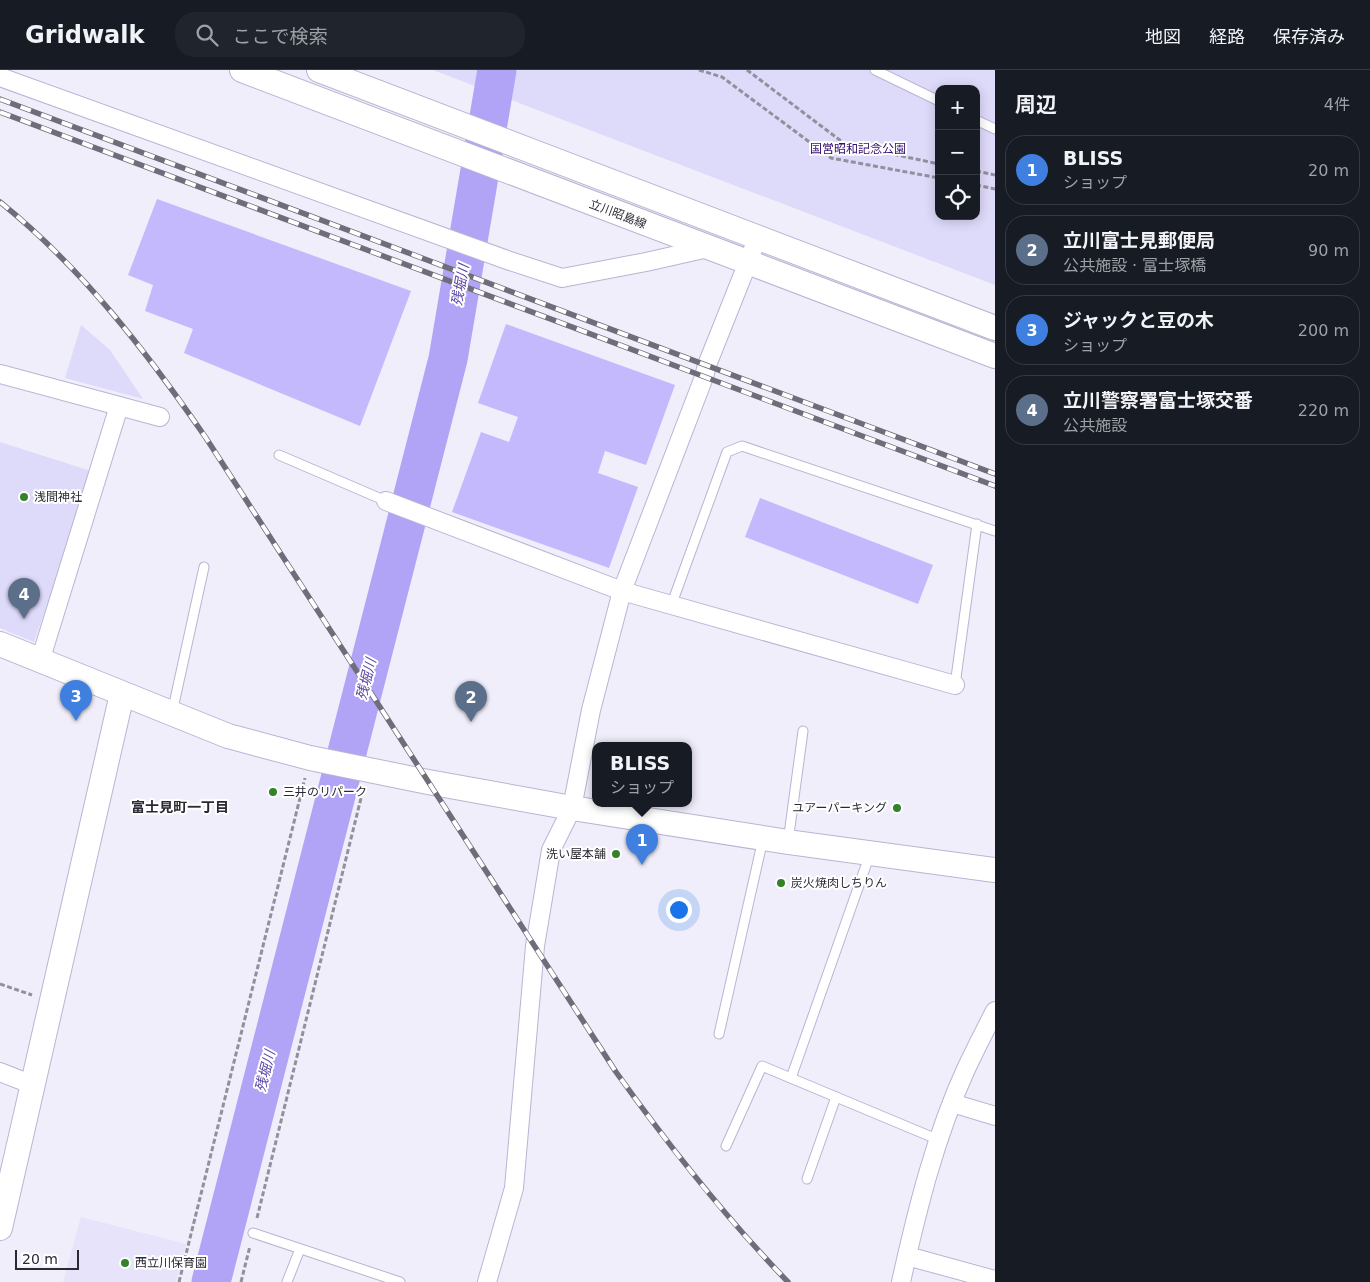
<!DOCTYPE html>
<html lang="ja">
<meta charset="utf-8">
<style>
:root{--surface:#171b24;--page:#20242c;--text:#f1f3f6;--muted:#9ea1a6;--line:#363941;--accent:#0f766e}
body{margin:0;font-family:"DejaVu Sans","Noto Sans JP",sans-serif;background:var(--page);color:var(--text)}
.controls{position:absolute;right:15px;top:15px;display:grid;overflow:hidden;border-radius:10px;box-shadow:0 2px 12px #0003}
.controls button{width:45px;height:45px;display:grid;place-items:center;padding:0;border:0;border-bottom:1px solid var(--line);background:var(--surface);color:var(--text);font:25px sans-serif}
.scale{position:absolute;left:15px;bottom:12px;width:64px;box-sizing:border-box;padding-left:5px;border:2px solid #2a2934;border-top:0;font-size:14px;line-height:18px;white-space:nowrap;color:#2a2934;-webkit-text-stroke:4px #fff;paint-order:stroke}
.you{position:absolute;left:678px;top:839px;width:18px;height:18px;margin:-12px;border:4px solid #fff;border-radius:50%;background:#1a73e8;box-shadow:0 0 0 8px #1a73e833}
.badge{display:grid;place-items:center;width:32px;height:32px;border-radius:50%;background:var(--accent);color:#fff;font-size:16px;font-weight:700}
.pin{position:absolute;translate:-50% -41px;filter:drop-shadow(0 1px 2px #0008)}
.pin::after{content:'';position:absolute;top:26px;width:18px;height:15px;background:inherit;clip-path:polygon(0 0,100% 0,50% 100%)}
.popup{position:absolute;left:592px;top:672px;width:100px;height:65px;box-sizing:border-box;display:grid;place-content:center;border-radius:10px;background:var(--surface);filter:drop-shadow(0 1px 4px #0005);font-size:16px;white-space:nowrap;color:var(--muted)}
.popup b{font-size:19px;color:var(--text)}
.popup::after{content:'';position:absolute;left:50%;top:100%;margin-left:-10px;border:10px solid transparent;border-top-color:var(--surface)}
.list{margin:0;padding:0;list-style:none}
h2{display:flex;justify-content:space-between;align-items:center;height:65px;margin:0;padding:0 20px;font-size:21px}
h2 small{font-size:16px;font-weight:400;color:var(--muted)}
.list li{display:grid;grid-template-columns:32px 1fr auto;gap:15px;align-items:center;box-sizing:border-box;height:70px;margin:0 10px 10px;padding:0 10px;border:1px solid var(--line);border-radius:20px}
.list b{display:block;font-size:19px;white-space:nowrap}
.list p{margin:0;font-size:16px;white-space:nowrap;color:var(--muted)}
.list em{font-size:16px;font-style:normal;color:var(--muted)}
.icon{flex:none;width:28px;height:28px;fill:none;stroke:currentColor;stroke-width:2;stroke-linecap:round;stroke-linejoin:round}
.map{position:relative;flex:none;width:995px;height:1212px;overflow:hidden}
header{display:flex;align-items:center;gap:30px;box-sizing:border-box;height:70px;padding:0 25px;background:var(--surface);border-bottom:1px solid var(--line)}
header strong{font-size:24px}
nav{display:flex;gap:28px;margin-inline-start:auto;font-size:18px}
.search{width:350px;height:45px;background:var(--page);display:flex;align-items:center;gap:12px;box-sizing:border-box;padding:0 18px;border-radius:20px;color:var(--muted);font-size:19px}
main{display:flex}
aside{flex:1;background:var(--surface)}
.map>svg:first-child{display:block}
.built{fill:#e6e3fa}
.green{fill:#dedafa;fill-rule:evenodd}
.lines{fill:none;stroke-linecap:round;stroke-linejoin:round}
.river{stroke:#b1a4f6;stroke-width:39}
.building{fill:#c3b9fc}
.lane-casing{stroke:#b8b5d3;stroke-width:11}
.street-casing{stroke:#b8b5d3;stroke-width:20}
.secondary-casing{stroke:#b8b5d3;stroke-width:26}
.path{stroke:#92909c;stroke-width:3;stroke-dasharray:5 2.5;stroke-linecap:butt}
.lane{stroke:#fff;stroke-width:9}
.street{stroke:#fff;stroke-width:18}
.secondary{stroke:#fff;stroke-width:24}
.rail-casing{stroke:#6f6d79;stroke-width:5.5}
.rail{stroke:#fff;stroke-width:4;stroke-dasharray:11;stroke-linecap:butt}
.poi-dot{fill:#36822a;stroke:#fff;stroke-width:2}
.labels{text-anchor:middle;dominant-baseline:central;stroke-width:4;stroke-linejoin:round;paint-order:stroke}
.park-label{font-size:12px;fill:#32106f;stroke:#fff}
.street-label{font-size:12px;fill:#2a2934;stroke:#fff}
.poi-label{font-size:12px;fill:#2a2934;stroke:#fff;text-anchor:start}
.water-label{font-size:14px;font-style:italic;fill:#5a43a1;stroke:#fff}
.neighbourhood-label{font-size:14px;font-weight:bold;fill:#2a2934;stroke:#fff}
</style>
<header>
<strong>Gridwalk</strong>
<div class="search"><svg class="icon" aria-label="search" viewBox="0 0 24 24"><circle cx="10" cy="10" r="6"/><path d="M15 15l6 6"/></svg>ここで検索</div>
<nav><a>地図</a><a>経路</a><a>保存済み</a></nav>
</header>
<main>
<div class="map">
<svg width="995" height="1212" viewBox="0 0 995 1212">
<rect width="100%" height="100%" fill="#f0eefb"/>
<polygon class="built" points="81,1147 186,1174 176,1212 63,1212"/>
<g class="green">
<path d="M 433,0 L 995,0 L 995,215 ZM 939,19 L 976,19 L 976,146 L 939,146 Z"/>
<polygon points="81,255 110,280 143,329 65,308"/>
<polygon points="0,372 94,402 34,572 0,558"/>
</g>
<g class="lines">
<polyline class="river" points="211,1212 448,289 497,0"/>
</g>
<g class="building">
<polygon points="157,129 411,221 360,356 184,283 193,259 145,241 153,215 128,205"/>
<polygon points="506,254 675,315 646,395 605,381 598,403 638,417 609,498 452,442 481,362 509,372 518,347 478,333"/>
<polygon points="760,428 933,495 918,534 745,467"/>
</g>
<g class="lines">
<g class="lane-casing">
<g id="lane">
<polyline points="875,0 939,31"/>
<polyline points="976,50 995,59"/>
<polyline points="279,385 386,431"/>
<polyline points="671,536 727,382 742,376 995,461"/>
<polyline points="955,615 977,454"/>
<polyline points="172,643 204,497"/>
<polyline points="788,772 803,661"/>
<polyline points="719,964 763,769"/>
<polyline points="791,1008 870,784"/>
<polyline points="726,1076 762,996 939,1070"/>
<polyline points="807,1109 836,1027"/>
<polyline points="253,1163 400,1212"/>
<polyline points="287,1212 300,1179"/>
</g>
</g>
<g class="street-casing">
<g id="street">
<polyline points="0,7 510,191 562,208 646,192 708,178"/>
<polyline points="0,304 160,347"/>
<polyline points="386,431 622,521 955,615"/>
<polyline points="40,591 119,336"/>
<polyline points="0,1002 33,1015"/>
<polyline points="952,1033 995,1046"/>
<polyline points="907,1186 995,1210"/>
<polyline points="487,1212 514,1118 535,876 551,780 572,738 591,640 622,521 704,307 707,295 758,167"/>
<path d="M 901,1212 C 917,1140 935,1067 966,999 C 975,980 985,960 995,941"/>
</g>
</g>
<g class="secondary-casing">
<g id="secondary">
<polyline points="242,0 995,286"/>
<polyline points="319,0 995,258"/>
<polyline points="0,574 228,666 310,688 428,712 572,738 788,772 995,800"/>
<polyline points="0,1158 122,624"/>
</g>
</g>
<g class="path">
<polyline points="699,0 722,7 831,88 939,108"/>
<polyline points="747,0 845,74 939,94"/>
<polyline points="976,101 995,105"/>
<polyline points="976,115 995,119"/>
<polyline points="0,914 32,925"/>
<polyline points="257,1148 363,720"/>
<polyline points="179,1212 305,708"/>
<polyline points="241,1212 250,1176"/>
</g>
<use href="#lane" class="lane"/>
<use href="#street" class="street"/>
<use href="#secondary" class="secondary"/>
<g class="rail-casing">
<g id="rail">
<polyline points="0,29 995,404"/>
<polyline points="0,42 995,416"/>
<path d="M 0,132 C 82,198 146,281 206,368 L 616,1002 C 669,1076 725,1147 788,1212"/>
</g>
</g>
<use href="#rail" class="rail"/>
</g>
<g class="poi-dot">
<circle cx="24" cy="427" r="5"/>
<circle cx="273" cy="722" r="5"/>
<circle cx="897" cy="738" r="5"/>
<circle cx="616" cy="784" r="5"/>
<circle cx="781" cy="813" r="5"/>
<circle cx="125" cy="1193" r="5"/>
</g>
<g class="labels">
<g class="park-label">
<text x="858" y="79">国営昭和記念公園</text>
</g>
<g class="street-label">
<text transform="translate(618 144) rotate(21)">立川昭島線</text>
</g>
<g class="poi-label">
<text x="34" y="427">浅間神社</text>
<text x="283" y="722">三井のリパーク</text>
<text x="887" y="738" text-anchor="end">ユアーパーキング</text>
<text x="606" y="784" text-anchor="end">洗い屋本舗</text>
<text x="791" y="813">炭火焼肉しちりん</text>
<text x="135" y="1193">西立川保育園</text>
</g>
<g class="water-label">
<text transform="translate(460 215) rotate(-80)">残堀川</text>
<text transform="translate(366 609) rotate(-76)">残堀川</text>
<text transform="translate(265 1001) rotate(-76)">残堀川</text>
</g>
<g class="neighbourhood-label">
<text x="180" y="737">富士見町一丁目</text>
</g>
</g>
</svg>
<div class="controls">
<button>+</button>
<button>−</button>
<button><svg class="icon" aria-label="locate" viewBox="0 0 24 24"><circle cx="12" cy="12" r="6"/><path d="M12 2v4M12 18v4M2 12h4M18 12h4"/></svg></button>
</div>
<div class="scale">20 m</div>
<div class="you"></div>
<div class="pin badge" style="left:642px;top:795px;background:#3f7fe0">1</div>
<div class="popup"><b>BLISS</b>ショップ</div>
<div class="pin badge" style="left:471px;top:652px;background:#5c6f8a">2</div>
<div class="pin badge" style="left:76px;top:651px;background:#3f7fe0">3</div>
<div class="pin badge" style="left:24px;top:549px;background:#5c6f8a">4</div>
</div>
<aside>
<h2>周辺<small>4件</small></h2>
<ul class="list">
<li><span class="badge" style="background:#3f7fe0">1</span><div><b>BLISS</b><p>ショップ</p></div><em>20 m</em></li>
<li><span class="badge" style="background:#5c6f8a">2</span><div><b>立川富士見郵便局</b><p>公共施設 · 富士塚橋</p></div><em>90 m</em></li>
<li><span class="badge" style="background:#3f7fe0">3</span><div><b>ジャックと豆の木</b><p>ショップ</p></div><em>200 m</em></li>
<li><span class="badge" style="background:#5c6f8a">4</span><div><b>立川警察署富士塚交番</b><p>公共施設</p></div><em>220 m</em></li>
</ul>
</aside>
</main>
